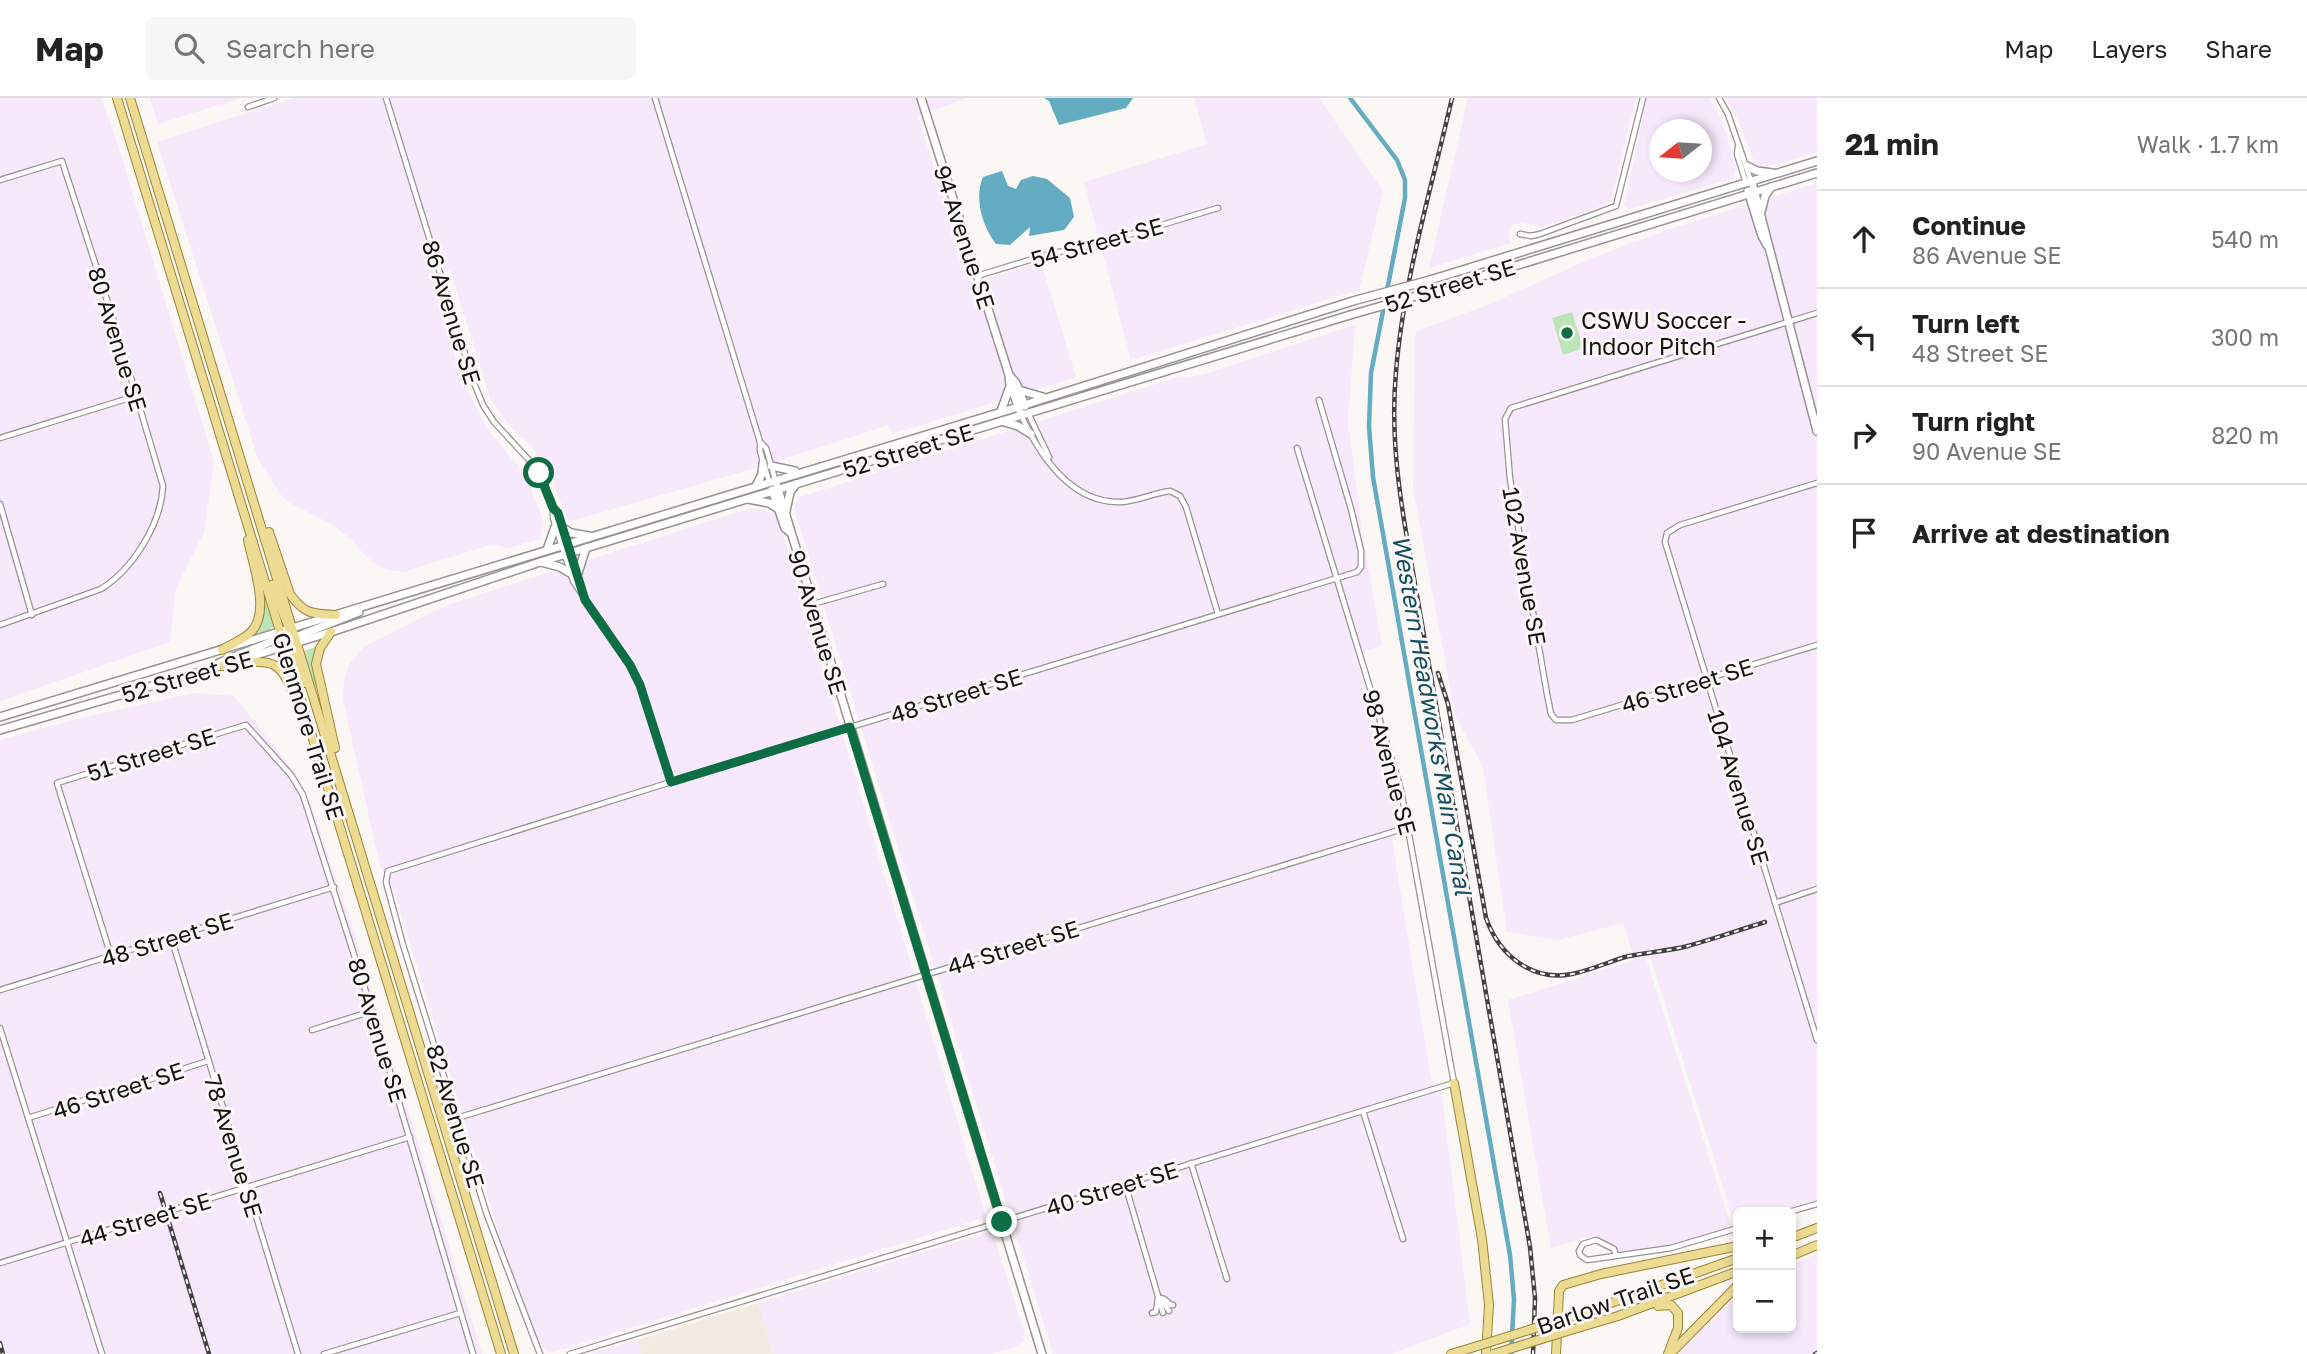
<!DOCTYPE html>
<meta charset="utf-8">
<style>
:root{--surface:#fff;--page:#f6f6f6;--text:#222;--muted:#767676;--line:#e0e0e0}
body{margin:0;font-family:"Golos Text",sans-serif;background:var(--page);color:var(--text)}
.controls{position:absolute;right:21px;bottom:21px;display:grid;overflow:hidden;border-radius:10px;box-shadow:0 4px 10px #0003}
.controls button{width:63px;height:63px;display:grid;place-items:center;padding:0;border:0;border-bottom:2px solid var(--line);background:var(--surface);color:var(--text);font:35px sans-serif}
.compass{position:absolute;left:1649px;top:21px;width:63px;height:63px;border-radius:50%;background:var(--surface);box-shadow:0 4px 10px #0003;rotate:253deg}
.stop{position:absolute;width:21px;height:21px;margin:-16px;border:5px solid #0d6e44;border-radius:50%;background:#fff}
.stop.end{background:#0d6e44;border-color:#fff;box-shadow:0 2px 7px #0008}
.list{margin:0;padding:0;list-style:none}
h2{display:flex;justify-content:space-between;align-items:center;height:91px;margin:0;padding:0 28px;font-size:30px}
h2 small{font-size:23px;font-weight:400;color:var(--muted)}
.list li{display:grid;grid-template-columns:46px 1fr auto;gap:21px;align-items:center;box-sizing:border-box;height:98px;padding:0 28px;border-top:2px solid var(--line)}
.list b{display:block;font-size:26px;white-space:nowrap}
.list p{margin:0;font-size:23px;white-space:nowrap;color:var(--muted)}
.list em{font-size:23px;font-style:normal;color:var(--muted)}
.icon{flex:none;width:38px;height:38px;fill:none;stroke:currentColor;stroke-width:2;stroke-linecap:round;stroke-linejoin:round}
.map{position:relative;flex:none;width:1817px;height:1256px;overflow:hidden}
header{display:flex;align-items:center;gap:42px;box-sizing:border-box;height:98px;padding:0 35px;background:var(--surface);border-bottom:2px solid var(--line)}
header strong{font-size:33px}
nav{display:flex;gap:38px;margin-inline-start:auto;font-size:24px}
.search{width:490px;height:63px;background:var(--page);display:flex;align-items:center;gap:18px;box-sizing:border-box;padding:0 24px;border-radius:10px;color:var(--muted);font-size:26px}
main{display:flex}
aside{flex:1;background:var(--surface)}
.map>svg:first-child{display:block}
.built{fill:#f3eae2}
.industrial{fill:#f7e8fb;fill-rule:evenodd}
.green{fill:#b9e5b8}
.water{fill:#63acc1}
.lines{fill:none;stroke-linecap:round;stroke-linejoin:round}
.canal{stroke:#63acc1;stroke-width:4.5}
.street-casing{stroke:#969391;stroke-width:7}
.secondary-casing{stroke:#969391;stroke-width:10}
.primary-casing{stroke:#9a8537;stroke-width:10}
.street{stroke:#fff;stroke-width:4.5}
.secondary{stroke:#fff;stroke-width:7}
.primary{stroke:#eedb93;stroke-width:8}
.rail-casing{stroke:#424040;stroke-width:4.5}
.rail{stroke:#faf7f5;stroke-width:2;stroke-dasharray:5;stroke-linecap:butt}
.secondary-bridge-casing{stroke:#969391;stroke-width:10;stroke-linecap:butt}
.primary-bridge-casing{stroke:#9a8537;stroke-width:10;stroke-linecap:butt}
.secondary-bridge{stroke:#fff;stroke-width:7}
.primary-bridge{stroke:#eedb93;stroke-width:8}
.route{stroke:#0d6e44;stroke-width:9}
.poi-dot{fill:#0d6e44;stroke:#faf7f5;stroke-width:2.5}
.labels{text-anchor:middle;dominant-baseline:central;stroke-width:6;stroke-linejoin:round;paint-order:stroke}
.street-label{font-size:23px;fill:#141313;stroke:#faf7f5}
.poi-label{font-size:23px;fill:#141313;stroke:#faf7f5;text-anchor:start}
.water-label{font-size:24px;font-style:italic;fill:#125060;stroke:#faf7f5}
</style>
<header>
<strong>Map</strong>
<div class="search"><svg class="icon" aria-label="search" viewBox="0 0 24 24"><circle cx="10" cy="10" r="6"/><path d="M15 15l6 6"/></svg>Search here</div>
<nav><a>Map</a><a>Layers</a><a>Share</a></nav>
</header>
<main>
<div class="map">
<svg width="1817" height="1256" viewBox="0 0 1817 1256">
<rect width="100%" height="100%" fill="#faf7f5"/>
<polygon class="built" points="758,1205 773,1256 641,1256 637,1242"/>
<g class="industrial">
<polygon points="0,0 101,0 117,44 214,364 204,434 176,490 170,544 0,603"/>
<polygon points="150,0 241,0 158,26"/>
<polygon points="294,0 966,0 918,18 970,186 1041,164 1076,279 892,336 889,327 759,369 568,424 551,378 532,349 513,331 491,302 450,172 432,181 463,285 490,334 526,378 543,422 540,441 508,450 493,446 403,474 388,472 375,466 363,455 352,442 333,427 288,404 281,397 258,361 157,44"/>
<polygon points="1194,0 1319,0 1383,93 1359,192 1131,262 1084,84 1207,46"/>
<polygon points="1468,0 1636,0 1611,102 1602,108 1539,130 1534,127 1521,125 1511,127 1508,137 1511,145 1429,170"/>
<path d="M 1647,0 L 1710,0 L 1719,16 L 1726,35 L 1736,71 L 1734,80 L 1630,111 L 1624,108 ZM 1660,32 L 1702,32 L 1702,74 L 1660,74 Z"/>
<polygon points="1726,0 1817,0 1817,54 1774,67 1760,69 1755,66 1736,18"/>
<polygon points="1817,85 1817,1102 1776,1114 1738,1114 1738,1126 1735,1127 1650,858 1646,860 1731,1128 1670,1148 1647,1152 1621,1154 1596,1137 1551,1150 1508,902 1635,862 1623,825 1558,842 1507,834 1483,669 1455,617 1413,390 1415,239 1417,233 1490,206 1592,160 1667,132"/>
<polygon points="1355,227 1348,324 1362,432 1382,547 1356,558 1402,721 1392,742 1431,981 1442,998 1470,1226 1391,1256 1053,1256 794,410 800,399 1175,280 1202,277"/>
<polygon points="751,410 777,416 986,1119 553,1254 547,1253 538,1244 501,1142 393,790 380,768 343,602 344,583 350,565 365,548 381,540 383,541 383,539 444,508"/>
<polygon points="194,595 234,598 295,674 312,709 352,827 482,1256 0,1256 0,642 81,620"/>
<polygon points="989,1134 993,1136 1025,1236 1024,1242 1017,1248 992,1256 773,1256 758,1205"/>
<polygon points="1817,1155 1817,1256 1679,1256 1738,1197 1738,1230 1791,1230 1791,1168"/>
<polygon points="637,1242 641,1256 590,1256 631,1243"/>
</g>
<g class="green">
<polygon points="1572,214 1583,250 1563,257 1552,220"/>
<polygon points="263,495 274,529 271,530 271,533 252,539"/>
<polygon points="315,549 317,551 314,572 317,589 315,589 304,553"/>
</g>
<g class="water">
<polygon points="1044,0 1133,0 1126,10 1059,27 1049,3"/>
<path d="M 1002,73 L 1008,88 L 1016,91 L 1021,82 L 1033,78 L 1047,81 L 1070,100 L 1074,119 L 1064,132 L 1029,138 L 1030,129 L 1010,147 L 996,146 C 982,128 974,100 983,79 Z"/>
</g>
<g class="lines">
<polyline class="canal" points="1350,0 1397,62 1405,82 1405,100 1371,275 1369,328 1373,379 1510,1157 1514,1201 1511,1256"/>
<g class="street-casing">
<g id="street">
<polyline points="386,0 474,285 483,307 494,324 529,362 545,387 563,430 578,475 580,491"/>
<polyline points="655,0 760,344 760,353 769,383"/>
<polyline points="1719,0 1728,16 1751,83"/>
<polyline points="248,9 274,0"/>
<polyline points="1738,49 1737,56 1746,85"/>
<path d="M 0,82 L 62,63 L 118,236 L 163,388 C 161,426 133,471 101,491 L 0,527"/>
<polyline points="1520,136 1531,138 1540,136 1616,108 1643,0"/>
<polyline points="977,178 1049,156 1095,147 1218,110"/>
<polyline points="1817,215 1511,310 1505,321 1510,381 1547,596 1551,616 1556,622 1572,622 1817,547"/>
<polyline points="1028,315 1049,359"/>
<path d="M 1021,317 C 1039,356 1069,403 1117,404 C 1135,405 1152,395 1170,393 L 1180,398 L 1186,409 L 1218,516"/>
<polyline points="0,340 136,298"/>
<polyline points="761,345 766,350 775,381"/>
<polyline points="1817,385 1680,427 1667,435 1665,444 1817,942"/>
<polyline points="0,406 32,517"/>
<polyline points="553,410 553,420 573,483 630,567 640,587 671,684"/>
<polyline points="813,506 883,486"/>
<polyline points="1775,805 1817,791"/>
<polyline points="171,839 298,1256"/>
<polyline points="111,858 57,685 246,627 291,677 303,697 372,913 473,1256"/>
<polyline points="0,892 334,789"/>
<polyline points="0,930 102,1256"/>
<polyline points="312,932 372,913"/>
<polyline points="1363,1013 1403,1141"/>
<polyline points="28,1020 208,963"/>
<polyline points="457,1020 1409,729"/>
<polyline points="1191,1065 1227,1181"/>
<polyline points="1125,1086 1163,1215"/>
<polyline points="1789,1114 1817,1106"/>
<polyline points="1616,1158 1614,1151 1596,1142 1583,1146 1579,1153 1580,1157 1587,1162 1671,1150 1738,1130"/>
<polyline points="0,1165 410,1039"/>
<polyline points="1161,1200 1169,1213"/>
<polyline points="1164,1201 1171,1207 1173,1207"/>
<polyline points="1152,1215 1156,1214 1158,1200"/>
<polyline points="324,1256 460,1215"/>
<polyline points="540,1256 487,1117 403,847 386,784 388,773 671,684 1357,474 1361,469 1361,453 1351,411 1319,302"/>
<polyline points="570,1256 1454,985 1401,692 1297,350"/>
</g>
</g>
<g class="secondary-casing">
<g id="secondary">
<polyline points="921,0 1009,277 1010,287 1020,313"/>
<polyline points="1747,68 1757,73 1773,75"/>
<polyline points="1752,84 1817,333"/>
<polyline points="1748,93 1762,138 1767,147"/>
<polyline points="1761,114 1765,98 1771,89"/>
<polyline points="1430,182 1817,63"/>
<polyline points="1427,195 1817,75"/>
<polyline points="1009,277 1016,285 1025,308"/>
<polyline points="1019,292 1043,299"/>
<polyline points="1001,313 1009,291"/>
<polyline points="1001,323 1018,328 1031,336"/>
<polyline points="771,368 795,373"/>
<polyline points="757,386 762,376 763,365"/>
<polyline points="777,388 1042,1256"/>
<polyline points="772,392 785,430 790,434"/>
<polyline points="748,401 769,405 777,410"/>
<polyline points="786,413 790,394 796,386"/>
<polyline points="563,430 571,435 589,438"/>
<polyline points="547,452 555,429"/>
<polyline points="541,464 560,469 570,475"/>
<polyline points="578,475 586,450"/>
<polyline points="293,540 359,514"/>
<polyline points="236,563 331,534 540,464 1350,217"/>
<polyline points="219,565 285,538"/>
<polyline points="0,619 1018,309 1353,203"/>
<polyline points="0,632 224,567"/>
</g>
</g>
<g class="primary-casing">
<g id="primary">
<polyline points="117,0 501,1256"/>
<polyline points="130,0 514,1256"/>
<path d="M 269,434 L 290,496 C 304,516 312,516 336,517"/>
<polyline points="272,487 293,540"/>
<polyline points="331,534 320,550 316,566 335,650"/>
<polyline points="287,541 304,585"/>
<path d="M 222,552 C 231,546 243,542 251,534 C 271,514 253,467 248,442"/>
<path d="M 222,568 C 278,560 280,559 300,614"/>
<polyline points="1454,985 1482,1141 1489,1207 1486,1256"/>
<polyline points="1791,1140 1817,1130"/>
<polyline points="1791,1158 1817,1147"/>
<polyline points="1658,1208 1671,1207 1678,1215 1678,1230 1668,1256"/>
<polyline points="1574,1218 1738,1160"/>
<polyline points="1574,1231 1618,1218 1738,1173"/>
<polyline points="1672,1254 1738,1187"/>
<polyline points="1451,1256 1471,1250"/>
<polyline points="1556,1256 1559,1193 1563,1187 1601,1176 1738,1148"/>
</g>
</g>
<use href="#street" class="street"/>
<use href="#secondary" class="secondary"/>
<use href="#primary" class="primary"/>
<g class="rail-casing">
<g id="rail">
<path d="M 1452,0 C 1432,88 1403,184 1396,274 C 1391,328 1397,381 1406,434 L 1530,1149 L 1535,1200 L 1533,1256"/>
<path d="M 1438,575 L 1448,606 L 1486,820 C 1499,857 1532,884 1572,876 C 1592,872 1610,863 1629,858 C 1648,854 1669,853 1688,848 C 1714,841 1739,832 1765,824"/>
<polyline points="160,1095 209,1256"/>
<polyline points="0,1245 3,1256"/>
<polyline points="1815,1256 1817,1255"/>
</g>
</g>
<use href="#rail" class="rail"/>
<g class="secondary-bridge-casing">
<g id="secondary-bridge">
<polyline points="1353,203 1430,182"/>
<polyline points="1350,217 1427,195"/>
</g>
</g>
<g class="primary-bridge-casing">
<g id="primary-bridge">
<polyline points="1471,1250 1574,1218"/>
<polyline points="1493,1256 1574,1231"/>
</g>
</g>
<use href="#secondary-bridge" class="secondary-bridge"/>
<use href="#primary-bridge" class="primary-bridge"/>
</g>
<g class="lines">
<polyline class="route" points="539,375 553,410 558,415 585,502 630,567 640,587 671,684 850,629 1002,1124"/>
</g>
<circle class="poi-dot" cx="1567" cy="235" r="7"/>
<g class="labels">
<g class="street-label">
<text transform="translate(965 139) rotate(72)">94 Avenue SE</text>
<text transform="translate(1097 144) rotate(-15)">54 Street SE</text>
<text transform="translate(1450 187) rotate(-17)">52 Street SE</text>
<text transform="translate(452 214) rotate(73)">86 Avenue SE</text>
<text transform="translate(118 241) rotate(73)">80 Avenue SE</text>
<text transform="translate(908 352) rotate(-17)">52 Street SE</text>
<text transform="translate(1525 468) rotate(80)">102 Avenue SE</text>
<text transform="translate(818 524) rotate(73)">90 Avenue SE</text>
<text transform="translate(187 578) rotate(-16)">52 Street SE</text>
<text transform="translate(1687 587) rotate(-17)">46 Street SE</text>
<text transform="translate(956 597) rotate(-17)">48 Street SE</text>
<text transform="translate(309 628) rotate(73)">Glenmore Trail SE</text>
<text transform="translate(151 656) rotate(-17)">51 Street SE</text>
<text transform="translate(1390 664) rotate(75)">98 Avenue SE</text>
<text transform="translate(1739 689) rotate(73)">104 Avenue SE</text>
<text transform="translate(167 841) rotate(-17)">48 Street SE</text>
<text transform="translate(1013 849) rotate(-17)">44 Street SE</text>
<text transform="translate(378 932) rotate(73)">80 Avenue SE</text>
<text transform="translate(118 992) rotate(-18)">46 Street SE</text>
<text transform="translate(456 1018) rotate(73)">82 Avenue SE</text>
<text transform="translate(234 1048) rotate(73)">78 Avenue SE</text>
<text transform="translate(1112 1090) rotate(-17)">40 Street SE</text>
<text transform="translate(145 1121) rotate(-17)">44 Street SE</text>
<text transform="translate(1615 1202) rotate(-19)">Barlow Trail SE</text>
</g>
<g class="poi-label">
<text x="1581" y="222">CSWU Soccer -<tspan x="1581" dy="26">Indoor Pitch</tspan></text>
</g>
<g class="water-label">
<text transform="translate(1433 617) rotate(80)">Western Headworks Main Canal</text>
</g>
</g>
</svg>
<div class="controls">
<button>+</button>
<button>−</button>
</div>
<svg class="compass" viewBox="-18 -18 36 36"><path d="M0-13l5 13h-10z" fill="#e53935"/><path d="M0 13l5-13h-10z" fill="#767676"/></svg>
<div class="stop" style="left:539px;top:375px"></div>
<div class="stop end" style="left:1002px;top:1124px"></div>
</div>
<aside>
<h2>21 min<small>Walk · 1.7 km</small></h2>
<ul class="list">
<li><svg class="icon" aria-label="ahead" viewBox="0 0 24 24"><path d="M12 20V5M6 11l6-6 6 6"/></svg><div><b>Continue</b><p>86 Avenue SE</p></div><em>540 m</em></li>
<li><svg class="icon" aria-label="left" viewBox="0 0 24 24"><path d="M17 20v-9H6M10 6l-5 5 5 5"/></svg><div><b>Turn left</b><p>48 Street SE</p></div><em>300 m</em></li>
<li><svg class="icon" aria-label="right" viewBox="0 0 24 24"><path d="M7 20v-9h11M14 6l5 5-5 5"/></svg><div><b>Turn right</b><p>90 Avenue SE</p></div><em>820 m</em></li>
<li><svg class="icon" aria-label="arrive" viewBox="0 0 24 24"><path d="M6 21V4h12l-3 4 3 4H6"/></svg><div><b>Arrive at destination</b></div></li>
</ul>
</aside>
</main>
